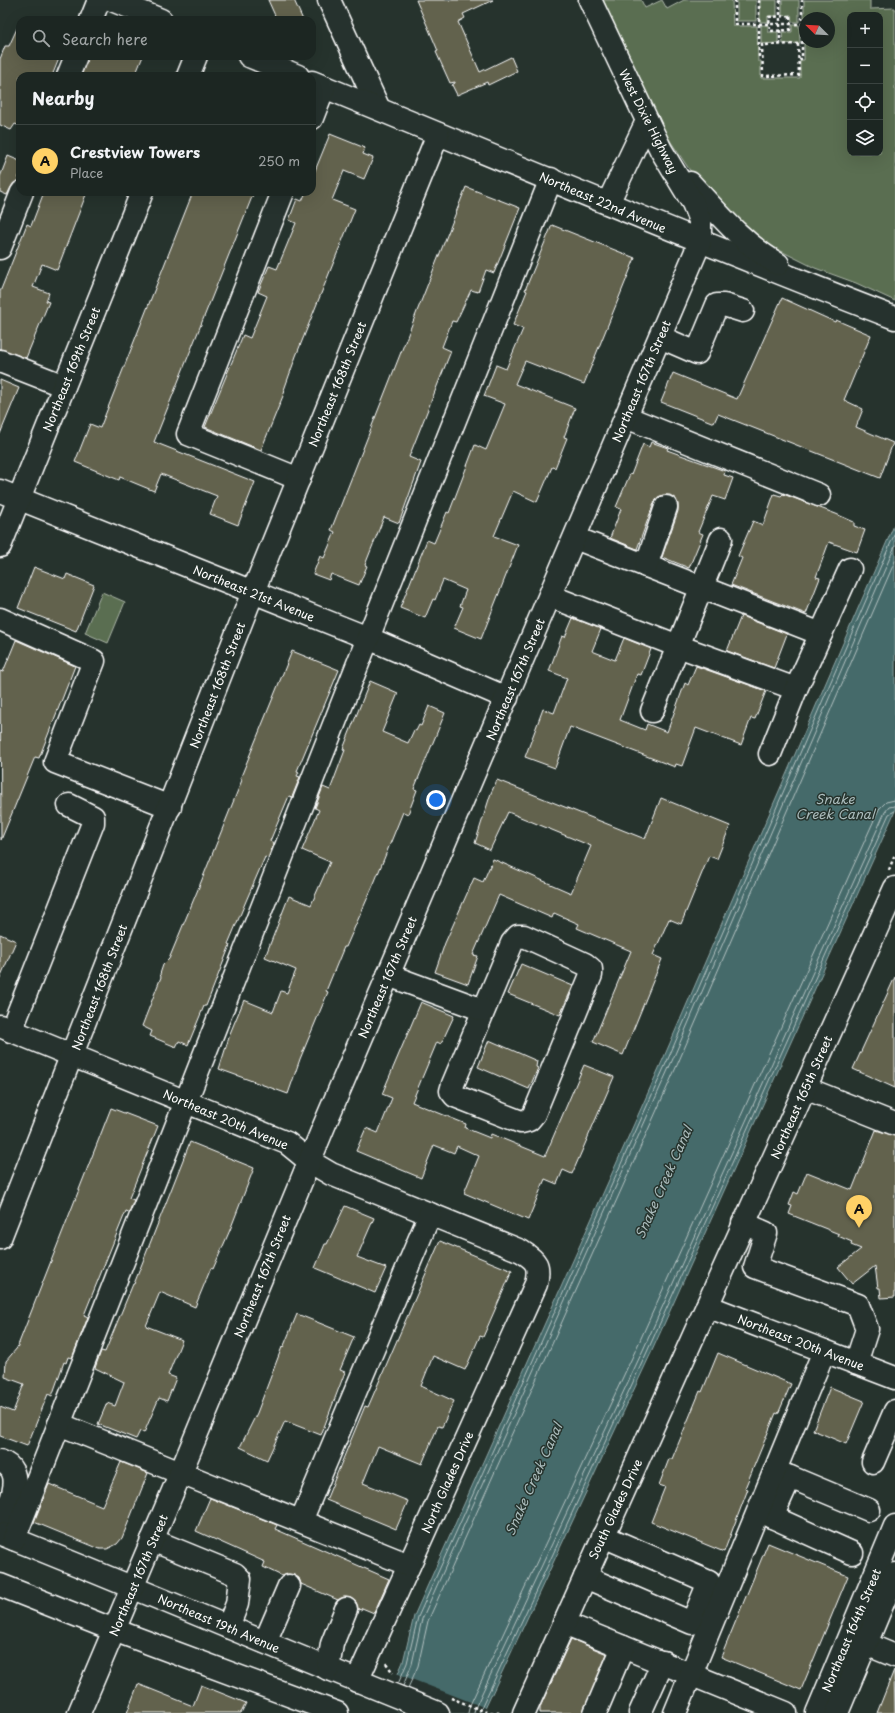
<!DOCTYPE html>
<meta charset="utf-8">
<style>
:root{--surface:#1c2622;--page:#252e2a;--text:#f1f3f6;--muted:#a0a5a5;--line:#3a4340;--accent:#ffd166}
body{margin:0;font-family:"Playpen Sans",sans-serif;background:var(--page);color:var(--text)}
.controls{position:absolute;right:12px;top:12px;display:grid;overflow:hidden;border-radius:8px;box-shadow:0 4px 16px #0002}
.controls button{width:36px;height:36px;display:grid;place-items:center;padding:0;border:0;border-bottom:1px solid var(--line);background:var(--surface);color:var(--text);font:20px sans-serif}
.compass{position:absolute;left:799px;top:12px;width:36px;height:36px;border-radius:50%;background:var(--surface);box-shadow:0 4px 16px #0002;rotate:294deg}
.you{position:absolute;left:436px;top:800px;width:14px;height:14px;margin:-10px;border:3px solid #fff;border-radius:50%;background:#1a73e8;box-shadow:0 0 0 6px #1a73e833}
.badge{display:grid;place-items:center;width:26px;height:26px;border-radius:50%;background:var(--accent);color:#111;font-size:13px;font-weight:700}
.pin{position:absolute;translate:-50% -33px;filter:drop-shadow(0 1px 2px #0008)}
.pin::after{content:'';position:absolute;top:21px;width:14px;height:12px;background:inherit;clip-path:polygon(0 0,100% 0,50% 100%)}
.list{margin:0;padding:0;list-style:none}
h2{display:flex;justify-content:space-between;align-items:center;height:52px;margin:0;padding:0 16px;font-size:17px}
h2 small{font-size:13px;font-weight:400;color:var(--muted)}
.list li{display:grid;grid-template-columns:26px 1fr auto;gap:12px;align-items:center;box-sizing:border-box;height:72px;padding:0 16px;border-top:1px solid var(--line)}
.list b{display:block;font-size:15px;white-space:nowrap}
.list p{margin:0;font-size:13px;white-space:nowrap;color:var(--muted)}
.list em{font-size:13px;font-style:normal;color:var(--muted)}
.icon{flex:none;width:22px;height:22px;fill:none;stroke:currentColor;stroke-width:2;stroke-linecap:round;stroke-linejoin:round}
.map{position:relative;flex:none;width:895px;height:1713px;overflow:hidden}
.search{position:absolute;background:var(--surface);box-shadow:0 4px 16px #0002;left:16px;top:16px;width:300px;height:44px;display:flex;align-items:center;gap:10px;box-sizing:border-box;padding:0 14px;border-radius:12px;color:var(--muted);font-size:15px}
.panel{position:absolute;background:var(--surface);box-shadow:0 4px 16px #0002;left:16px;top:72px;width:300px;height:124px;border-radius:12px}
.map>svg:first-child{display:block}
.green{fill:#5a6e51;stroke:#acb6a8;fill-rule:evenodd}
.water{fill:#456a6a;stroke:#8fa6a6}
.pier{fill:#26332d}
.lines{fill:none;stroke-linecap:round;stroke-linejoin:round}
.shore{stroke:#b5c3c3;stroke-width:1}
.building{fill:#62624d;stroke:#fff}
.minor-casing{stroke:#fff;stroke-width:25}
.path{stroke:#fff;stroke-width:2.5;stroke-dasharray:3 3;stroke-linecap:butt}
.minor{stroke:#26332d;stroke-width:22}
.labels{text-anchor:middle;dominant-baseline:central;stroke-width:3;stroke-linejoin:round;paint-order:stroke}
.street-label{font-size:12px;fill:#fff;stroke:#26332d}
.water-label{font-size:13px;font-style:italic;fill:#abbcbc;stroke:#26332d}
</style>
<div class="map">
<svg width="895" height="1713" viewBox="0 0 895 1713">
<rect width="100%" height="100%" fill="#26332d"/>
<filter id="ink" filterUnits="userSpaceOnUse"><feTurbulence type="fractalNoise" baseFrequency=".025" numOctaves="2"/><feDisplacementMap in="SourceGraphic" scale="8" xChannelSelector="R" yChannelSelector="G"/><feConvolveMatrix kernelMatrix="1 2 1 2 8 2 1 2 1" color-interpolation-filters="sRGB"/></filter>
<g filter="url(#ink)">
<g class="green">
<path d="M 603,0 L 641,0 L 645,8 L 662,0 L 667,9 L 684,0 L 732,0 L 733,26 L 757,26 L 758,61 L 761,61 L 761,78 L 800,78 L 800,60 L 804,60 L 804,0 L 870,0 L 870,9 L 895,8 L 895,301 L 856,283 L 815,268 L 771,246 L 739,222 L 693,175 L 667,136 ZM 850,15 L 880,15 L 880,153 L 850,153 ZM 805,18 L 829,18 L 829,42 L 805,42 Z"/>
<rect x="737" y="0" width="19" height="21"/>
<polygon points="760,0 777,0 777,16 768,16 768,22 760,22"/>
<polygon points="782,0 799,0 799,22 792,22 791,15 782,16"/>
<polygon points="761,25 768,25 768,32 778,32 778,43 761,44"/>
<polygon points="792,25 799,25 800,43 783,44 782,32 792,32"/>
<polygon points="102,592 125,602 108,643 85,633"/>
</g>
<polygon class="water" points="895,523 895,811 651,1353 483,1713 381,1713 403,1662 414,1616 664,1057"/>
<polygon class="pier" points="396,1673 486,1708 484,1713 379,1713"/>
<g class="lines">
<g class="shore">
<polyline points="398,1684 407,1663 418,1617 668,1059 895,533"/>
<polyline points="403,1686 412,1664 422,1619 672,1061 895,546"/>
<polyline points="408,1688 418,1666 428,1621 678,1063 895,561"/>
<polyline points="468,1713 470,1705 637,1347 879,809 886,802 895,800"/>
<polyline points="474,1713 475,1708 643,1350 885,812 889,807 895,806"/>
<polyline points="479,1713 647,1352 889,814 895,811"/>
</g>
</g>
<g class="building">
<polygon points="268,0 294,0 303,20 277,20"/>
<polygon points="416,0 493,0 463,14 465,18 458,22 480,72 511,57 517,71 488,85 487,82 457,95 452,85 455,83 455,82 450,83 436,52 438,51 433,39"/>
<polygon points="20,22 20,56 60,56 52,76 20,76 20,126 15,124 11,130 0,125 0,59 5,46 9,46"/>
<polygon points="88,56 143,56 135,76 81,76"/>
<polygon points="330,134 365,148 363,154 373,158 364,179 344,171 332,200 355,209 296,356 284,390 285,391 261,450 205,427 243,335 250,338 267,296 258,292 269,266 277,269 296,223 289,220 297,199 302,201 306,192 312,192 312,178"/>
<polygon points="8,156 20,161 20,174 17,181 11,187 7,195 0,192 0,177"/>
<polygon points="466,187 520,208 494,273 486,270 478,292 471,290 456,322 452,321 442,347 451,351 409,457 421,462 399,523 384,517 365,565 367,566 359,585 331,574 329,580 313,574 320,556 324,558 335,532 331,530"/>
<polygon points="44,192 87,192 57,270 42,264 33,287 49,293 46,301 49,302 26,358 0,349 0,292 27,224 31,226"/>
<polygon points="193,192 254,192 154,442 255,482 238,525 210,514 217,496 161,474 154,491 120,477 119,480 75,462 90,424 100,428"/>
<polygon points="552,225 635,258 584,384 525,361 515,384 575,408 564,437 567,438 555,468 552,467 537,502 513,491 494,536 518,545 481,639 454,628 463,607 460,606 466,590 443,580 435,600 433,599 425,618 400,608 427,540 434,543 447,512 449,513 475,445 486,450 505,404 484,396 496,365 506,369 523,329 513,325 527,291 525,290"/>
<polygon points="782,298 835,322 836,320 871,335 844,400 863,409 856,427 893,443 880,478 718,414 714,423 661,402 673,373 737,399"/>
<polygon points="0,380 19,388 0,434"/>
<polygon points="651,442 668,448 667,450 725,471 724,475 733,478 725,500 713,496 698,532 703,534 689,568 662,557 678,511 678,504 676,499 670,495 663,495 658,497 654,503 637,549 610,538 621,509 616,507 630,474 631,475 643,444 649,447"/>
<polygon points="774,494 781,496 783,494 836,514 854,522 854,526 865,530 857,552 829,542 816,577 820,578 806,614 731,585 742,558 738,556 753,521 763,525"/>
<polygon points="34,567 65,579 67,574 94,585 76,631 18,608"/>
<polygon points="741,616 787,634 774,668 727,651"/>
<polygon points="573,618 601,629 592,651 615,660 624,638 651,649 641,675 637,674 620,720 645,730 647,724 667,732 685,683 688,685 696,666 766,691 755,719 751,718 741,745 696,728 682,766 676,764 675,767 570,727 555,768 525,757 543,709 554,713 567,678 549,671 562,636 565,637"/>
<polygon points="16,640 75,666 39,758 35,757 1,840 0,671 3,672"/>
<polygon points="292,651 339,670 297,771 299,772 297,776 300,777 292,797 289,796 270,841 274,843 268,858 265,857 246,901 228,944 230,945 206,1006 204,1006 188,1045 179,1041 176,1047 150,1036 152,1031 142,1026 161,977 160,974 163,965 169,959 201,882 242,780 240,779"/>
<polygon points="370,681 398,693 382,732 408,743 414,730 416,731 419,725 421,726 429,706 445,713 414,789 417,790 408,814 403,812 375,881 346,947 344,947 326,991 328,992 300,1059 288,1094 219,1069 231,1031 244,1000 273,1012 281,991 287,993 296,970 265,957 289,896 311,905 330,862 302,850 319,810 315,808 323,787 330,790 345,750 343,749"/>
<polygon points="497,780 645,839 661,798 730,826 717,859 709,856 681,924 669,919 653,955 662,959 623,1055 593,1042 631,951 577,928 579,924 554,913 552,918 499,895 473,955 478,956 468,984 435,972 445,943 474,878 483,882 493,859 571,893 591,846 508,812 490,850 475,843 491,793"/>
<polygon points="0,934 16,941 0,978"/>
<polygon points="521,964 573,986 560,1015 508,994"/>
<polygon points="895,977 895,1088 853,1069"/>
<polygon points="421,1002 454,1016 441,1044 437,1042 412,1102 466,1124 465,1128 490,1138 491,1134 545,1156 584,1065 614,1077 572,1174 563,1170 557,1184 545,1179 528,1220 464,1193 479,1156 457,1146 454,1153 434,1145 421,1178 356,1151 366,1128 378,1133 392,1098 382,1094"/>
<polygon points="489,1040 537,1061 536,1067 538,1068 529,1089 478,1067"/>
<polygon points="111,1108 158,1126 129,1198 134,1200 129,1212 126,1211 84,1315 88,1317 72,1358 68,1357 66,1363 64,1362 52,1396 48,1394 27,1446 0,1436 0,1407 13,1412 24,1384 5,1377 6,1361 17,1348"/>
<polygon points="876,1130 895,1136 895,1297 881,1298 880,1288 878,1288 875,1266 852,1284 838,1267 861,1249 851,1245 852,1242 838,1236 839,1234 789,1214 792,1206 789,1205 794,1192 798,1194 807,1172 852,1190"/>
<polygon points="190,1142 254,1168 230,1230 213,1269 211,1268 195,1307 160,1292 146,1326 182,1340 168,1375 176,1378 167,1401 159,1398 144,1433 140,1431 136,1439 98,1424 107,1403 115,1406 124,1382 95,1368 101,1351 105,1352 133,1284 134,1284"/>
<polygon points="345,1206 374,1218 357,1257 386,1268 375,1293 315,1268 325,1244 327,1244"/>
<polygon points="440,1241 512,1271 483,1337 480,1336 465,1370 433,1356 421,1386 454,1401 442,1427 438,1426 422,1464 378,1446 363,1483 408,1501 396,1529 326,1500 365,1406 368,1407"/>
<polygon points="297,1314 354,1337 340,1370 345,1372 321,1435 285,1421 267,1460 240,1447 257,1413 282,1347 283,1348"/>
<polygon points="718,1353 791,1384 778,1414 776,1413 745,1488 748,1489 724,1552 651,1522 665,1487 659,1485 669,1459 672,1459 700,1391 702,1392"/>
<polygon points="830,1387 864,1401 846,1444 813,1430"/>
<polygon points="121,1462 148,1473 122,1538 117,1544 107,1549 100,1549 34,1522 49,1484 102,1506"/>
<polygon points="210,1498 277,1525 275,1529 389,1579 374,1613 362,1608 361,1610 358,1609 356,1602 351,1598 344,1597 338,1600 301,1584 299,1578 294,1575 288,1574 282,1576 263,1567 265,1562 196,1531"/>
<polygon points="768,1543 848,1576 801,1690 721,1657"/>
<polygon points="571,1639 607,1654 583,1713 540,1713 540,1707"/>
<polygon points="894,1670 895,1713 877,1713"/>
<polygon points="138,1684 193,1706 201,1685 246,1703 241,1713 127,1713"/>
</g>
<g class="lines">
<g class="minor-casing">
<g id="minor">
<polyline points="112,0 161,20"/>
<polyline points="329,0 379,109"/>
<polyline points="91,20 99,0"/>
<polyline points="249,56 298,76"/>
<polyline points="68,76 76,56"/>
<polyline points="188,76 196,56"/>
<path d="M 312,82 C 506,161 699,243 895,318"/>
<polyline points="312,118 324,87"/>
<path d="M 690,183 C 717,212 743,244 778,264"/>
<polyline points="283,192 188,434 299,479"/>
<polyline points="608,203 647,121"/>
<polyline points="0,248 22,192"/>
<polyline points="660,337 697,353 717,305 724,305 743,311"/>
<polyline points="0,361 64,386"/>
<polyline points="626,417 819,495"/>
<polyline points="0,491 368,638 507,698"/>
<polyline points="575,538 821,634"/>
<polyline points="0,546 142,192"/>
<polyline points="646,566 666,507"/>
<polyline points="550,596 678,646 796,689"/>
<polyline points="0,619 94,661 55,762 170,807"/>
<polyline points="652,711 721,539"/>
<polyline points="770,754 796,689 850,569"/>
<polygon points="518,936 524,936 585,964 591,969 591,975 534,1114 529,1120 521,1122 455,1096 451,1091 453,1084 512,943"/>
<polyline points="388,975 483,1010"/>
<path d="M 0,1026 L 287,1143 L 309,1161 L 331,1174 L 521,1251 C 537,1261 540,1265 536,1284 L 357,1681"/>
<polyline points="11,1031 93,823 93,817 69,805"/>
<polyline points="805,1088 895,1124"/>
<polyline points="743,1223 766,1233 755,1267 858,1305 867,1329 856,1363"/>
<polyline points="0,1238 253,592 438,134"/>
<polyline points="707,1306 895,1378"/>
<polyline points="59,1424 409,1565"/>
<path d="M 0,1461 C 29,1471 7,1510 0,1528"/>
<polyline points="873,1462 895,1411"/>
<polyline points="790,1477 869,1510"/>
<polyline points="759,1511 852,1553"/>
<polyline points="772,1517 790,1477 777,1472"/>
<polyline points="301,1521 430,1214"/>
<path d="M 1,1534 C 147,1592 292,1655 438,1713"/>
<polyline points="14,1539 368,638 551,179"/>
<polyline points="152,1540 235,1574 240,1579 237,1604 228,1627"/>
<polyline points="585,1577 692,1623 709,1582 603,1536"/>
<polyline points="0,1585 114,1630 337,1713"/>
<polyline points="564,1623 786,1713"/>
<polyline points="265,1642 289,1586"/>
<polyline points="866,1644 895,1656"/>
<polyline points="328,1669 332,1644 346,1609"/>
<polyline points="79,1713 181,1472 324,1126 700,242 700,221 693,203 661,150 590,0"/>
<polyline points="524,1713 895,888"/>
<polyline points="595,1713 623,1647"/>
<polyline points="640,1713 663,1662"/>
<polyline points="675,1713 824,1351"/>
<polyline points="817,1713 895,1526"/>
<polyline points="837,1713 895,1574"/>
</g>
</g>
<g class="path">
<polyline points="735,0 735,24 802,24"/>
<polyline points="759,0 759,57 762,57"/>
<polyline points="780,0 780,45"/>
<polygon points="790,16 790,30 770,31 769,17"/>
<polygon points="798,44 799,75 763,76 762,45"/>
<polyline points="799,59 802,59 802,0"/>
<polyline points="889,870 895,854"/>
<polyline points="386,1663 393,1673"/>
<polyline points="451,1698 486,1712 501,1713"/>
</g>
<use href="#minor" class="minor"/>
</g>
</g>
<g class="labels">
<g class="street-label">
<text transform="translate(649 121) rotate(63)">West Dixie Highway</text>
<text transform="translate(603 202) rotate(23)">Northeast 22nd Avenue</text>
<text transform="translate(71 369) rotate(-68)">Northeast 169th Street</text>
<text transform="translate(641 381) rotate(-67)">Northeast 167th Street</text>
<text transform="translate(337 384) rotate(-68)">Northeast 168th Street</text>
<text transform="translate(254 593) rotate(22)">Northeast 21st Avenue</text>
<text transform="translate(515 679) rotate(-67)">Northeast 167th Street</text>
<text transform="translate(217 685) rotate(-69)">Northeast 168th Street</text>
<text transform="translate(387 977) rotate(-67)">Northeast 167th Street</text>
<text transform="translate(99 987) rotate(-69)">Northeast 168th Street</text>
<text transform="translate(801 1097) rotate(-66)">Northeast 165th Street</text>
<text transform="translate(226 1119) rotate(23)">Northeast 20th Avenue</text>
<text transform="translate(262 1276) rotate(-68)">Northeast 167th Street</text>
<text transform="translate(801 1342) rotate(21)">Northeast 20th Avenue</text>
<text transform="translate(447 1482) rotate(-66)">North Glades Drive</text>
<text transform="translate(615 1509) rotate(-65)">South Glades Drive</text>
<text transform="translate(138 1575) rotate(-67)">Northeast 167th Street</text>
<text transform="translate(219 1623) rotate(23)">Northeast 19th Avenue</text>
<text transform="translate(851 1630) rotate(-67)">Northeast 164th Street</text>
</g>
<g class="water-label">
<text x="835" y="798">Snake<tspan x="835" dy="15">Creek Canal</tspan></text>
<text transform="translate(663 1182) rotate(-66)">Snake Creek Canal</text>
<text transform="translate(533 1479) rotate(-66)">Snake Creek Canal</text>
</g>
</g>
</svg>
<div class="controls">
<button>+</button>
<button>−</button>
<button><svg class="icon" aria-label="locate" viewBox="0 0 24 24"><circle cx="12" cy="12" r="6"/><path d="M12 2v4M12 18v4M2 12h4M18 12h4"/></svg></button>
<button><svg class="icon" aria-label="layers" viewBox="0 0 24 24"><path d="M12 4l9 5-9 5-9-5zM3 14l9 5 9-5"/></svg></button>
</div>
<svg class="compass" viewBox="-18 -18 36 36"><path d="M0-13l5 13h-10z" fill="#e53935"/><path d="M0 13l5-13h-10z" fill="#a0a5a5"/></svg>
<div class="you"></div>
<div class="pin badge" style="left:859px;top:1228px">A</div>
<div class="search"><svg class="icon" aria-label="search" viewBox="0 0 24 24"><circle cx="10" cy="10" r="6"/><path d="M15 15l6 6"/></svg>Search here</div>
<section class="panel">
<h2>Nearby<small></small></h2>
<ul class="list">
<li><span class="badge">A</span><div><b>Crestview Towers</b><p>Place</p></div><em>250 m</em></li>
</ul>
</section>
</div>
